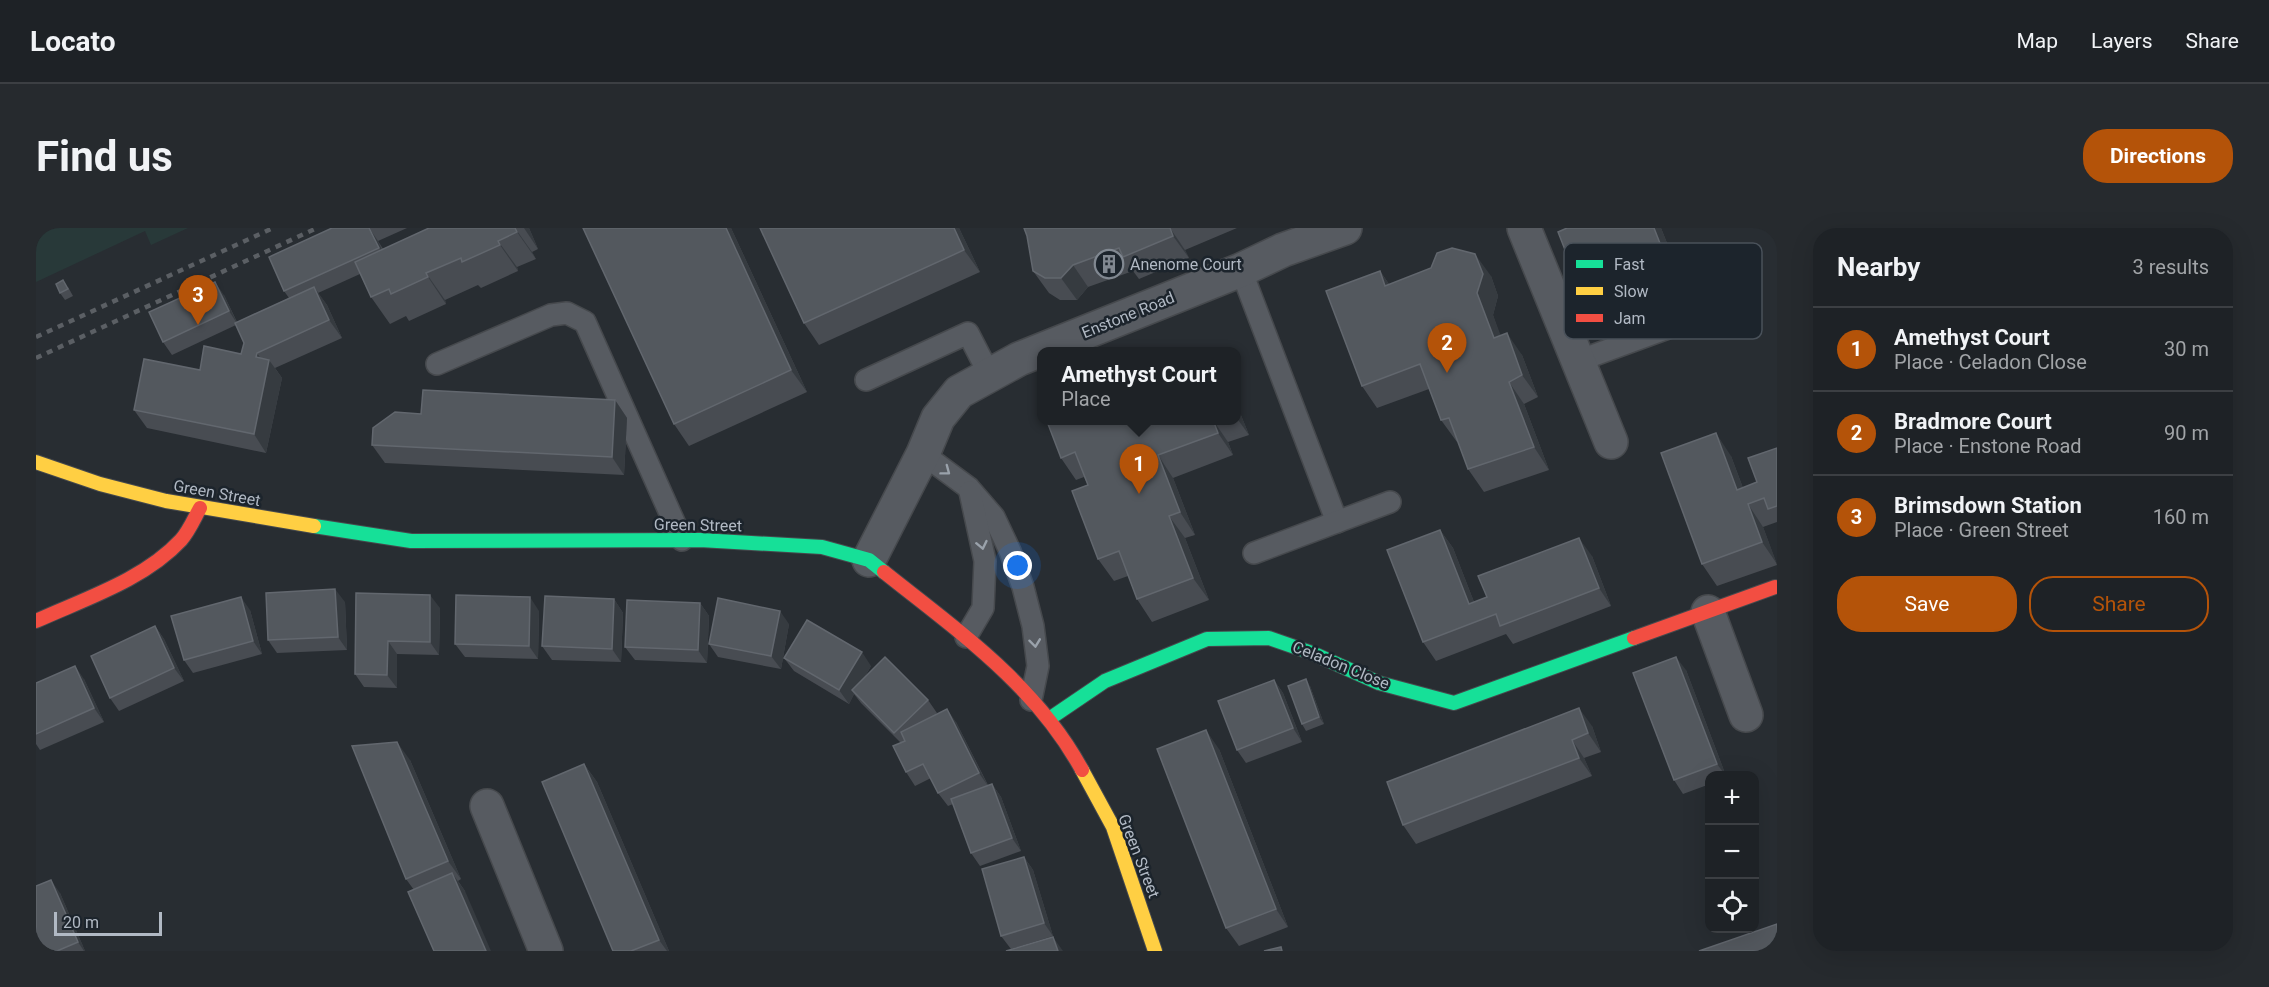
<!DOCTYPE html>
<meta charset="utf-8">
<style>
:root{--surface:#1e2226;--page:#262a2e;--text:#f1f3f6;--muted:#a1a4a7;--line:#3c3f43;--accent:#b45309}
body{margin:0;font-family:Roboto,sans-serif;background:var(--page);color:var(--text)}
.controls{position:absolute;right:18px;bottom:18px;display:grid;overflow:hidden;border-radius:12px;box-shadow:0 6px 24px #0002}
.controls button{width:54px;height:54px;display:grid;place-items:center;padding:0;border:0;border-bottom:2px solid var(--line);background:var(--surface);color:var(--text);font:30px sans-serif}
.scale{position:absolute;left:18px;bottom:15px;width:108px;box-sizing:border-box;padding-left:6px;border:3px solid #b1b9c4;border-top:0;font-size:16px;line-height:21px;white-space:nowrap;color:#b1b9c4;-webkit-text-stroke:4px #1c242c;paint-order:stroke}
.you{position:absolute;left:982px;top:338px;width:21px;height:21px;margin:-15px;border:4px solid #fff;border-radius:50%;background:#1a73e8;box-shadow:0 0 0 9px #1a73e833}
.badge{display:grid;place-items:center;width:39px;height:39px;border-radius:50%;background:var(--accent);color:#fff;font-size:20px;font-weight:700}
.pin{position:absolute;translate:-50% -50px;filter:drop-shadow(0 2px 3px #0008)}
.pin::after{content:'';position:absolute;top:32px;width:21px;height:18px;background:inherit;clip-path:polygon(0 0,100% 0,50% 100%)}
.popup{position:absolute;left:1001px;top:119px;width:204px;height:78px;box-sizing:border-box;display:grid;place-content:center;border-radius:12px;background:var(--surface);filter:drop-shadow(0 2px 4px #0005);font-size:20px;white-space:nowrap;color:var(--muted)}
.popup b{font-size:22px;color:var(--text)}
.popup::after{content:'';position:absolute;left:50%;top:100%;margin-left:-12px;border:12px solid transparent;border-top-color:var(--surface)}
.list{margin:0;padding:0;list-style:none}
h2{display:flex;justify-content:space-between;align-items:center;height:78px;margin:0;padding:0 24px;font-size:26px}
h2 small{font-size:20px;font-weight:400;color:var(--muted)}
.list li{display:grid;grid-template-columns:39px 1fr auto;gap:18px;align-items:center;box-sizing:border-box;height:84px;padding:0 24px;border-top:2px solid var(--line)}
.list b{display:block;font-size:22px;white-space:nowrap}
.list p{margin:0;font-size:20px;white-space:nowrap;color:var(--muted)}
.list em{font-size:20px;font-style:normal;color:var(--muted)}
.actions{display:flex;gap:12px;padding:18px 24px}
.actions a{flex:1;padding:14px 0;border:2px solid var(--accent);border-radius:24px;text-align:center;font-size:21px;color:var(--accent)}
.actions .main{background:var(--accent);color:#fff}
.icon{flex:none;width:33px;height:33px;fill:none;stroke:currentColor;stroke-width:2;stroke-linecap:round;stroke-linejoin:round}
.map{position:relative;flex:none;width:1741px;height:723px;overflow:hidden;border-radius:24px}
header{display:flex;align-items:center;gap:36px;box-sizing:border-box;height:84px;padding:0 30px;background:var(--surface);border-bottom:2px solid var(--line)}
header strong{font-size:28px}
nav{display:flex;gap:33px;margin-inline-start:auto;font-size:21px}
.intro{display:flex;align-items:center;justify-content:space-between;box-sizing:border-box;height:144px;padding:0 36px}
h1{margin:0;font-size:42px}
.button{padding:15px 27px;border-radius:24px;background:var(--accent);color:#fff;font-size:21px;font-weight:700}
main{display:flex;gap:36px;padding:0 36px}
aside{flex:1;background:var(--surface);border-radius:24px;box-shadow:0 6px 24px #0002}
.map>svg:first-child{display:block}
.green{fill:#283939}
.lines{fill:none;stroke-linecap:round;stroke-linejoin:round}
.lane-casing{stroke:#46494d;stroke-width:24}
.street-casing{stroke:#46494d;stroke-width:36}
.fast-casing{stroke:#46494d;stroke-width:16}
.slow-casing{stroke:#46494d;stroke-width:16}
.jam-casing{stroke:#46494d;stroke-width:16}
.lane{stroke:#575b61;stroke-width:21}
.street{stroke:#575b61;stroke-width:33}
.fast{stroke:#16e098;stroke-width:14}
.slow{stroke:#ffcf43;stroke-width:14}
.jam{stroke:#f24e42;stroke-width:14}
.rail{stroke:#5b5f64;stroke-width:4.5;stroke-dasharray:6 6;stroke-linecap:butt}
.wall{fill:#484c52}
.shaded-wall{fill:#363b40}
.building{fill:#53585e;stroke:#62676e;stroke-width:1.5}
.oneway{stroke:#9aa2ab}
.labels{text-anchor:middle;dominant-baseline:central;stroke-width:5;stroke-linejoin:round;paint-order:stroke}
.poi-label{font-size:16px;fill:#b1b9c4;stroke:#1c242c;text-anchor:start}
.street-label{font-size:16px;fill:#b1b9c4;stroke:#1c242c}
.key{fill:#1c242c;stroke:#49515a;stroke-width:1.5}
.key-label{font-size:16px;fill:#b1b9c4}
</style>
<header>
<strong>Locato</strong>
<nav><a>Map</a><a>Layers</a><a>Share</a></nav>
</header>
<div class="intro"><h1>Find us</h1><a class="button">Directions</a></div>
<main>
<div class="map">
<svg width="1741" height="723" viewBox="0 0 1741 723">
<rect width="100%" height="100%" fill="#282d32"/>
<polygon class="green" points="8,0 152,0 115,17 109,3 0,54 0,4"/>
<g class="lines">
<g class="lane-casing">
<g id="lane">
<polyline points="1205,42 1301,294"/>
<polyline points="1542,133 1684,81"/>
<polyline points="401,136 515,87 531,85 549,94 646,312"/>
<polyline points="830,152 932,105 953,146"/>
<polyline points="887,226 933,260 958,289 974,323 987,359 997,398 1002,438 995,472"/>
<polyline points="1218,325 1354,274"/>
<polyline points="930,409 947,380 949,333 934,264"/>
</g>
</g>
<g class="street-casing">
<g id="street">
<polyline points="1488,0 1575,214"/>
<polyline points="833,332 887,226 902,190 923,164 983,131 1205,42 1247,22 1309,0"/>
<polyline points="1672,384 1710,487"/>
<polyline points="451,578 510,723"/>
</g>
</g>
<g class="fast-casing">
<g id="fast">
<polyline points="278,298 375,313 664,312 786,319 833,332 848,344"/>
<polyline points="1013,491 1069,453 1171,411 1233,410 1276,425 1343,455 1418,475 1598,410"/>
</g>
</g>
<g class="slow-casing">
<g id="slow">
<polyline points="0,234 64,256 130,273 278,298"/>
<polyline points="1046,542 1077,599 1119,723"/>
</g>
</g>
<g class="jam-casing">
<g id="jam">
<path d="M 848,344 C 922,403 1000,457 1046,542"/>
<path d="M 0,393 C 48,371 108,352 145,312 C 153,303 158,291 164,280"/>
<polyline points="1598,410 1739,359"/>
</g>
</g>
<use href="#lane" class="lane"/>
<use href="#street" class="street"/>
<use href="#fast" class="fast"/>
<use href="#slow" class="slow"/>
<use href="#jam" class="jam"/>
<g class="rail">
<polyline points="0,109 237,0"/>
<polyline points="0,130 281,0"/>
</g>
</g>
<g class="wall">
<polygon points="296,0 371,0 342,13 347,21 393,0 493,0 502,21 496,24 500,31 481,39 482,43 445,60 442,57 409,72 410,76 373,93 370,88 354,96 335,69 324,46 282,65 291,77 306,110 239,140 246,150 230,225 111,200 98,182 164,142 205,126 208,115 200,97 136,127 127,114 188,67 201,94 253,70 248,63"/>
<polygon points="547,0 695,0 771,164 653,218 638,196"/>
<polygon points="724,0 923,0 944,44 783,117 768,95"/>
<polygon points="988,0 1201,0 1149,22 1153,30 1103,51 1097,43 1052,59 1041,72 1024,72 1013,65 997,43 991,8"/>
<polygon points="1531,0 1625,0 1643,45 1557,78 1542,55"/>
<polygon points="1344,43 1353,56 1455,48 1462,68 1457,87 1464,108 1486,127 1502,169 1488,176 1513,242 1448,264 1432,241 1422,214 1421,214 1405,192 1393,161 1341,180 1326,158"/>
<polygon points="32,59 37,68 29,72 24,65"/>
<polygon points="579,172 591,190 588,247 349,235 336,217 385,186"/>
<polygon points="1200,175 1213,207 1192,214 1197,227 1137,250 1159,307 1149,310 1173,372 1116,394 1101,371 1092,348 1078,353 1062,331 1052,257 1048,249 1040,252 1025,230 1013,192 1200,192"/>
<polygon points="1741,220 1741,294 1727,299 1741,337 1681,358 1666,336 1695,228 1707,260 1721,254"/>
<polygon points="1404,302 1417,320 1438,374 1556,328 1575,378 1477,416 1470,406 1400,433 1387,414"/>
<polygon points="320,365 404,380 403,427 361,426 361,460 328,459 319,446"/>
<polygon points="578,371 587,385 585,434 516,432 506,418"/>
<polygon points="309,374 311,422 241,425 232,412"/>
<polygon points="664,375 673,388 671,435 599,432 589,419"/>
<polygon points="214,382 226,426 157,445 148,432"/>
<polygon points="503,383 502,431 429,429 419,416"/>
<polygon points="753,396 745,441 682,429 673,416"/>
<polygon points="119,398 128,411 148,453 83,483 74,470"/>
<polygon points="748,430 835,438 828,450 892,472 901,485 900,486 920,494 952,557 956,556 965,569 985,623 944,638 935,625 917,576 912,578 902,565 895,550 879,558 870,544 865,515 825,475 818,466 813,476 758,443"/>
<polygon points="1650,442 1690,548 1674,548 1674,556 1647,566 1638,552"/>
<polygon points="48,451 68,494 4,522 0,516 0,455"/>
<polygon points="1238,452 1247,465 1266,514 1210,535 1201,522"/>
<polygon points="1274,458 1288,496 1270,503 1266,496"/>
<polygon points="1556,498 1565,524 1548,530 1556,548 1380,616 1367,597"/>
<polygon points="1183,521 1252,699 1203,718 1190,700"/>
<polygon points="374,532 425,651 422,653 429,663 378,662 370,651"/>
<polygon points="548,536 561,554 633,723 577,723"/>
<polygon points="988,629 997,642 1017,708 975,721 965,708"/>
<polygon points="24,665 49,723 0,723"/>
</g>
<g class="shaded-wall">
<polygon points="333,0 342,13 352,34 343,20"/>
<polygon points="479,0 496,24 500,31 481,4"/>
<polygon points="488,0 493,0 502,21"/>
<polygon points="690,0 695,0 771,164 755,142"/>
<polygon points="918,0 923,0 944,44 928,22"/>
<polygon points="1134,0 1149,22 1153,30 1137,8"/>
<polygon points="1618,0 1625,0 1643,45 1627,23"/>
<polygon points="462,13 481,39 482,43 464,17"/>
<polygon points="1439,26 1455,48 1462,68 1457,87 1474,132 1458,110 1441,65"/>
<polygon points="1037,37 1052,59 1041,72 1025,50"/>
<polygon points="1344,43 1359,65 1349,58"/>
<polygon points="390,45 409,72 410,76 392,49"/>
<polygon points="179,54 188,67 202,97 193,83"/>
<polygon points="278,59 291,77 306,110 293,92"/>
<polygon points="1471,105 1486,127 1502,169 1486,147"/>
<polygon points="221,125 231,140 233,132 246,150 230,225 218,206 220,129"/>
<polygon points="1473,154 1488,176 1513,242 1498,219"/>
<polygon points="579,172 591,190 588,247 576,229"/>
<polygon points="1200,175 1213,207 1200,189"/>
<polygon points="1177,192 1192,214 1197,227 1182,205"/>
<polygon points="1680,205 1695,228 1713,276 1712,276 1727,299 1741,336 1726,314 1701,262"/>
<polygon points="1122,227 1137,250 1159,307 1144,284"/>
<polygon points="1133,288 1149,310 1173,372 1157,350"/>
<polygon points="1404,302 1417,320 1445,392 1433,376"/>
<polygon points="1543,310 1556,328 1575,378 1563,360"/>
<polygon points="299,361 309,374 311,422 302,409"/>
<polygon points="394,367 404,380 403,427 394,414"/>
<polygon points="205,369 214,382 226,426 217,413"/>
<polygon points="494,369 503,383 502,431 493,418"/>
<polygon points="578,371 587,385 585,434 576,421"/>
<polygon points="664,375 673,388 671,435 662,422"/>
<polygon points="744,383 753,396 745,441 735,428"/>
<polygon points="119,398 128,411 148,453 138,440"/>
<polygon points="352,413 361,426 361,460 351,447"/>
<polygon points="826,424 835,438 819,465 816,462 818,466 813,476 803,462"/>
<polygon points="1640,429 1650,442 1690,548 1681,536"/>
<polygon points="39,438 48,451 68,494 58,480"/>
<polygon points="1270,451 1274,458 1288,496 1283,489"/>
<polygon points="1238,452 1247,465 1266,514 1257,500"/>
<polygon points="1543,480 1556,498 1565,524 1552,505"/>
<polygon points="911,481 920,494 952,558 943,545"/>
<polygon points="1170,502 1183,521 1252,699 1240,681"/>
<polygon points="1536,512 1548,530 1556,548 1543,530"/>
<polygon points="361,514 374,532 425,651 412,633"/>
<polygon points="548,536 561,554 633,723 631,723 623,712"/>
<polygon points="956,556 965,569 985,623 976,610"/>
<polygon points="988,629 997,642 1017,708 1008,695"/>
<polygon points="416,645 429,663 455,723 450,723"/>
<polygon points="15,652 24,665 49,723 48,723 42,714"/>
<polygon points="1017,709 1027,723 1022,723"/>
</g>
<g class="building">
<polygon points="296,0 333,0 343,20 248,63 233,29"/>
<polygon points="393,0 479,0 481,4 462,13 464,17 426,34 425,30 390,45 392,49 355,66 353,61 335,69 319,34"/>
<polygon points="547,0 690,0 755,142 638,196"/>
<polygon points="724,0 918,0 928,22 768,95"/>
<polygon points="988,0 1134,0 1137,8 1087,29 1083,20 1037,37 1025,50 1009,50 997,43 991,8"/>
<polygon points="1531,0 1618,0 1627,23 1542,55 1522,4"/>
<polygon points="1416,20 1439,26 1447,46 1441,65 1458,110 1471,105 1486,147 1473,154 1498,219 1432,241 1413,190 1405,192 1384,136 1326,158 1290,63 1344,43 1349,58 1395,40 1401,25"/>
<polygon points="27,52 32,61 24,65 20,56"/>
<polygon points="179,54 193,83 127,114 113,84"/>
<polygon points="278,59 293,92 221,125 220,129 233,132 218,206 98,182 108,131 164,142 168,118 205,126 208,115 199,95"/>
<polygon points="387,162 579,172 576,229 336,217 337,200 359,184 385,186"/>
<polygon points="1013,192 1177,192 1182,205 1122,227 1144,284 1133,288 1157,350 1101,371 1083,323 1062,331 1036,263 1052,257 1039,224 1025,230 1012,196"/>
<polygon points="1680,205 1701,262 1721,254 1712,230 1741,220 1741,278 1732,281 1728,270 1712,276 1726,314 1666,336 1625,225"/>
<polygon points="1404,302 1433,376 1451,369 1442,348 1543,310 1563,360 1464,398 1460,386 1387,414 1351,322"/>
<polygon points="299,361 302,409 232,412 230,365"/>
<polygon points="320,365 394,367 394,414 352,413 351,447 319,446"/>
<polygon points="420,367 494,369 493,418 419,416"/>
<polygon points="509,368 578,371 576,421 506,418"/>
<polygon points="205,369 217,413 148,432 135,388"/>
<polygon points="682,370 744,383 735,428 673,416"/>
<polygon points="591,372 664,375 662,422 589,419"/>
<polygon points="771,392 826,424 803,462 748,430"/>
<polygon points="119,398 138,440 74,470 55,428"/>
<polygon points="849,429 892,472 858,505 816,462"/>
<polygon points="1640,429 1681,536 1638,552 1597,445"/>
<polygon points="39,438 58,480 0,506 0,455"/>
<polygon points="1270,451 1283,489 1266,496 1252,458"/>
<polygon points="1238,452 1257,500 1201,522 1182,473"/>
<polygon points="1543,480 1552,505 1536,512 1543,530 1367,597 1351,554"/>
<polygon points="911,481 943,545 902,565 887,536 870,544 857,518 869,513 865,504"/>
<polygon points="1170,502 1240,681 1190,700 1121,521"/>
<polygon points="361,514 412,633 370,651 316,518"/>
<polygon points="548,536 623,712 595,723 577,723 506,554"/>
<polygon points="956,556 976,610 935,625 915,571"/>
<polygon points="988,629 1008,695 965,708 946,641"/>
<polygon points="416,645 450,723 398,723 372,664"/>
<polygon points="15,652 42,714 21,723 0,723 0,658"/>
<polygon points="1741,696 1741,723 1663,723"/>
<polygon points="1017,709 1022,723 970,723"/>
<polygon points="1245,719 1246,723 1228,723"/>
</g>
<defs><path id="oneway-chevron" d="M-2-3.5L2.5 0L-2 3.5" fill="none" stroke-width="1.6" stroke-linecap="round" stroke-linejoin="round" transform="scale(1.5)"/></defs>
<g class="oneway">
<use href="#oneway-chevron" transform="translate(910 243) rotate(37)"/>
<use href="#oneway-chevron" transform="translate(946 317) rotate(78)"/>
<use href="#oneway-chevron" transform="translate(999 415) rotate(83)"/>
</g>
<defs>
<g id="building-ring" transform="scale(1.5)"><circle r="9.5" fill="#1c242c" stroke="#818891" stroke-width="1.5"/><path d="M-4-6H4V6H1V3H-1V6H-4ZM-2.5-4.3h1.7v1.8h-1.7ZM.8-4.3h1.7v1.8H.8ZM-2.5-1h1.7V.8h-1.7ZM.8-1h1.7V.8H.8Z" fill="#818891"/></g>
</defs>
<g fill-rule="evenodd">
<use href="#building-ring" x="1073" y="36"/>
</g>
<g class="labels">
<g class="poi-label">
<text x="1094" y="36">Anenome Court</text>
</g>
<g class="street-label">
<text transform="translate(1092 87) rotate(-22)">Enstone Road</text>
<text transform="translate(181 265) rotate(10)">Green Street</text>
<text transform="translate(662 297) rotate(1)">Green Street</text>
<text transform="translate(1305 437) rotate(22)">Celadon Close</text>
<text transform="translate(1103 628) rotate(69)">Green Street</text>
</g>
</g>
<rect x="1528" y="15" width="198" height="96" rx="9" class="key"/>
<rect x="1540" y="32" width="27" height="8" fill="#16e098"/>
<rect x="1540" y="59" width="27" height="8" fill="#ffcf43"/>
<rect x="1540" y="86" width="27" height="8" fill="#f24e42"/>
<g class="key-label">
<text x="1578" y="42">Fast</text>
<text x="1578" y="69">Slow</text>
<text x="1578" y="96">Jam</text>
</g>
</svg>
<div class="controls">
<button>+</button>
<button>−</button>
<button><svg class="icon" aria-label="locate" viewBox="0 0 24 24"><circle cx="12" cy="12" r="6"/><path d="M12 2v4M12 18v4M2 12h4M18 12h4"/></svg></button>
</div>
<div class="scale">20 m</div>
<div class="you"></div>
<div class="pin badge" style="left:1103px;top:266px">1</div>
<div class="popup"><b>Amethyst Court</b>Place</div>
<div class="pin badge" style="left:1411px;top:145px">2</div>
<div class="pin badge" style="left:162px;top:97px">3</div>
</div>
<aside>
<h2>Nearby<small>3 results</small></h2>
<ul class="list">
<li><span class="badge">1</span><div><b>Amethyst Court</b><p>Place · Celadon Close</p></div><em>30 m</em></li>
<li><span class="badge">2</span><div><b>Bradmore Court</b><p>Place · Enstone Road</p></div><em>90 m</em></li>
<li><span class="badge">3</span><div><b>Brimsdown Station</b><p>Place · Green Street</p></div><em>160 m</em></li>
</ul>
<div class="actions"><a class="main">Save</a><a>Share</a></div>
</aside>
</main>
